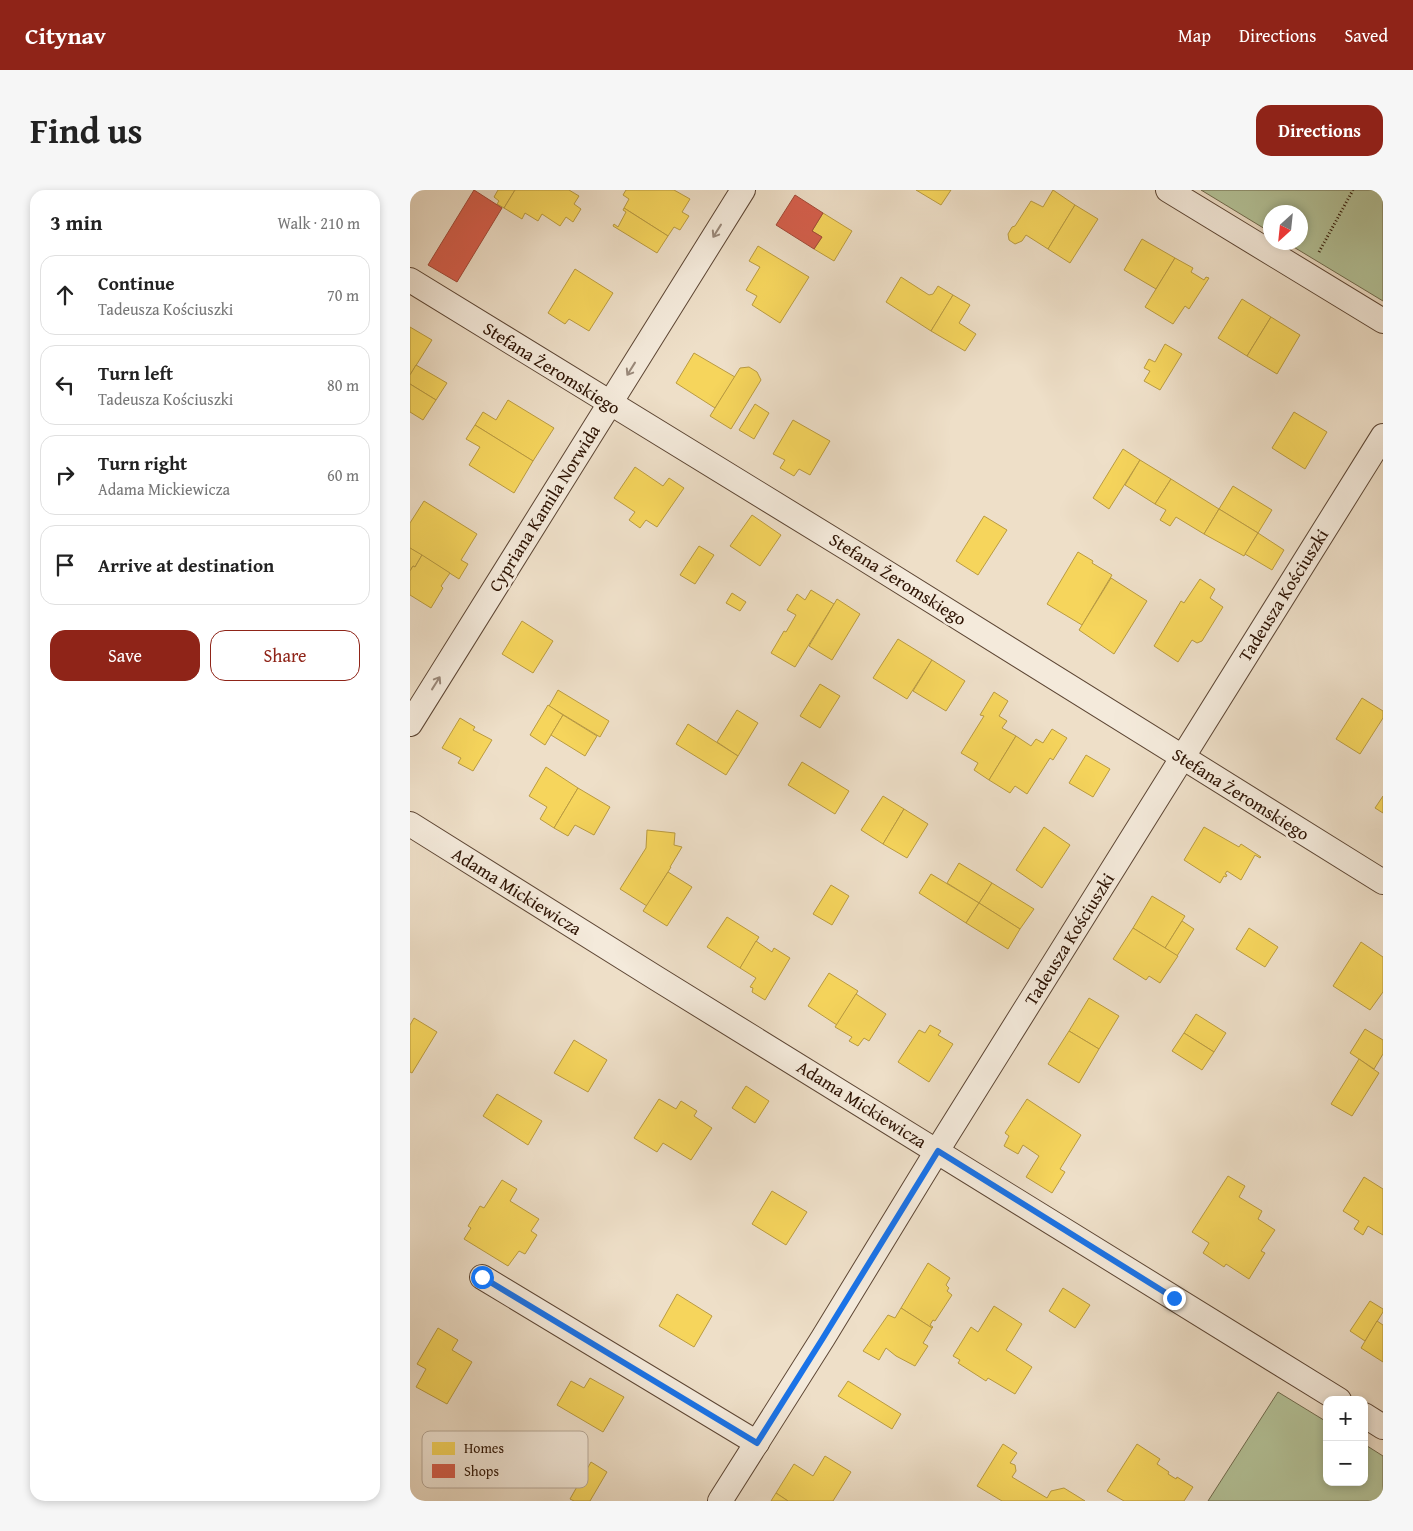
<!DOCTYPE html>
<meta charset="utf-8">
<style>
:root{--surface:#fff;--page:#f6f6f6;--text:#222;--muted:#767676;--line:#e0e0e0;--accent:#8f2418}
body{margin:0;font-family:"Gentium Book Plus",serif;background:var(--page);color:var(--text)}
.controls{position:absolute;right:15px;bottom:15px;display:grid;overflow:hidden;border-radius:10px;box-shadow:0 2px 8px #0003}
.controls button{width:45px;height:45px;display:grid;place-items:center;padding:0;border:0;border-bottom:1px solid var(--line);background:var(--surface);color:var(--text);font:25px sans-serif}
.compass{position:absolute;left:853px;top:15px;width:45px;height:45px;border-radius:50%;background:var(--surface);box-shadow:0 2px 8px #0003;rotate:207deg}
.stop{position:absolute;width:15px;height:15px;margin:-11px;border:4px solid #1a73e8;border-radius:50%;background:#fff}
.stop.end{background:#1a73e8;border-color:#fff;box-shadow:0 1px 5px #0008}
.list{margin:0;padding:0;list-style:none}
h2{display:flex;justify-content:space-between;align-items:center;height:65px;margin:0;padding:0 20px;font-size:21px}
h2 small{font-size:16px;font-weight:400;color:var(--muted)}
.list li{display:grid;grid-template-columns:32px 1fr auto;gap:15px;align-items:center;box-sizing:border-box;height:80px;margin:0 10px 10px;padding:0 10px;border:1px solid var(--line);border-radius:15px}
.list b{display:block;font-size:19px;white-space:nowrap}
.list p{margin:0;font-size:16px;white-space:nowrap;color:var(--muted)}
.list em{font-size:16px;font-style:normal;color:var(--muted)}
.actions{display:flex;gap:10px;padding:15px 20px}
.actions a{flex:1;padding:11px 0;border:1px solid var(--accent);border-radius:15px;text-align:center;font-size:18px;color:var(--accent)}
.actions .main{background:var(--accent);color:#fff}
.icon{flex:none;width:28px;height:28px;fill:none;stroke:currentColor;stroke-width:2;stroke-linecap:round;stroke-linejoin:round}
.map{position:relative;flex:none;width:973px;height:1311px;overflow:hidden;border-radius:15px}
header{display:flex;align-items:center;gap:30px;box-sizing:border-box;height:70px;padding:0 25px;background:var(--accent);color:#fff}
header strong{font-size:24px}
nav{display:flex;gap:28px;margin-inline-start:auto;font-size:18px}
.intro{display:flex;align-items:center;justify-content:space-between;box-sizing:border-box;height:120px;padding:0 30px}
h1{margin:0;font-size:35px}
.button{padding:12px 22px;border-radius:15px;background:var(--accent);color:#fff;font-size:18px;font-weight:700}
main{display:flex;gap:30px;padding:0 30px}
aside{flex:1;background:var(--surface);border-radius:15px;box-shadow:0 2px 8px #0003}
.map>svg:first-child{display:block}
.green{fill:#b4c399;stroke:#706b4e}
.homes{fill:#f6d55c;stroke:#ba9b41}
.shops{fill:#d6604d;stroke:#a34937}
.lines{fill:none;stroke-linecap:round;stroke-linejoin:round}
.street-casing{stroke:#5d4634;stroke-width:26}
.path{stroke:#2d1303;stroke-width:3;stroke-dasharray:1 2.5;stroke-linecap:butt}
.street{stroke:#f4eadb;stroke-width:24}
.oneway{stroke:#9a897a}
.route{stroke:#1a73e8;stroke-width:6}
.labels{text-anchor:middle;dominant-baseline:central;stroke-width:5;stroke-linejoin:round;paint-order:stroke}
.street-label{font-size:18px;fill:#2d1303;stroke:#f4eadb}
.key{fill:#f4eadb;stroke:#b8aa9a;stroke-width:1}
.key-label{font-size:14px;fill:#2d1303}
</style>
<header>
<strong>Citynav</strong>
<nav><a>Map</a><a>Directions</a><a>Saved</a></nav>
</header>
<div class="intro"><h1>Find us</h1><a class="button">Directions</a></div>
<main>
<aside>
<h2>3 min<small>Walk · 210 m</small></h2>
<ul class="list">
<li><svg class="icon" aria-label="ahead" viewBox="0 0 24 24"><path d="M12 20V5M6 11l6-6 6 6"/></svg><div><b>Continue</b><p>Tadeusza Kościuszki</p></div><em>70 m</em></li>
<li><svg class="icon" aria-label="left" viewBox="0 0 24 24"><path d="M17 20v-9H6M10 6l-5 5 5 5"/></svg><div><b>Turn left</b><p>Tadeusza Kościuszki</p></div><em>80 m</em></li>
<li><svg class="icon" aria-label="right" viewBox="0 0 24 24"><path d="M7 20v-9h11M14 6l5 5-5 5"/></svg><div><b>Turn right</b><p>Adama Mickiewicza</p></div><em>60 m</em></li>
<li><svg class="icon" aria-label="arrive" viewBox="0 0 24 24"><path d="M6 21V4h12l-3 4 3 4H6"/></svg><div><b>Arrive at destination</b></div></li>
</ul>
<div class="actions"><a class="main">Save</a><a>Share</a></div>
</aside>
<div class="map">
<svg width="973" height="1311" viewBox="0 0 973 1311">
<rect width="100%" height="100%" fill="#eedfc8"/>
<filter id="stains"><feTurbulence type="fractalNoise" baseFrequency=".004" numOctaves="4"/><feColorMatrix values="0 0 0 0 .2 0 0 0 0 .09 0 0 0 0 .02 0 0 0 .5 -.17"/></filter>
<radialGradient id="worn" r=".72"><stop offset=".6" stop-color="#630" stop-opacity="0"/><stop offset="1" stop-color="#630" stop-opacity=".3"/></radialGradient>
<g class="green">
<polygon points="791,0 973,0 973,111 877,53 891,52 891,22 861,22 860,42"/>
<polygon points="868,1202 917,1232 917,1292 954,1292 954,1254 973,1266 973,1311 798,1311"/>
</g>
<g class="homes">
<polygon points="88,0 105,0 94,18 87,14 89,11 84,7"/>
<polygon points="105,0 159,0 169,6 164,14 171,19 163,32 156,27 150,36 132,24 128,31 115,23 112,29 94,18"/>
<polygon points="216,0 264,0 280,9 272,22 279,26 270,40 264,37 258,46 214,18 219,9 213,5"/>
<polygon points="506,0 541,0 531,15"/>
<polygon points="643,0 665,15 638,59 616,45 612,51 605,54 599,50 598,44 602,37 605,36 621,11 633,17"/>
<polygon points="665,15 688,29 660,73 638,59"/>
<polygon points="214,18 258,46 247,63 203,36 204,34 208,37 216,22 213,20"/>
<polygon points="413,23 442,41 424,71 404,59 412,47 402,41"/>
<polygon points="732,49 765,68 746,99 714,80"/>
<polygon points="348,56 399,87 370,133 342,115 347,106 336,100 350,77 339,71"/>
<polygon points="765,68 783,78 781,82 794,90 796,87 799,88 779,119 775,116 763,134 735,117"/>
<polygon points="165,79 203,103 179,141 159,129 155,134 138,123"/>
<polygon points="491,87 519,105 523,104 528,96 543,105 521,141 476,112"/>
<polygon points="543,105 560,115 549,133 566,144 555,161 521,141"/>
<polygon points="832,109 861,127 837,166 808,148"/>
<polygon points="861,127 890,145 867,184 837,166"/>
<polygon points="0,137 22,150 0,185"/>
<polygon points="755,154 772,164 750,200 734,191 740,181 734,178 739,169 745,172"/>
<polygon points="284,163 325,187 305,218 266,193"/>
<polygon points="6,175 37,193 26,210 0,194 0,185"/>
<polygon points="339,177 347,182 351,190 321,239 300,226 330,178"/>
<polygon points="0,194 26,210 13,230 0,222"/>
<polygon points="98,210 144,238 123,271 65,235 73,222 86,230"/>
<polygon points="345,214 359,223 344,249 329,240"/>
<polygon points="884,222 917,242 895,279 862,258"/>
<polygon points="383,230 420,251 400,285 389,279 384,286 370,278 375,270 363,264"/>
<polygon points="65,235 123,271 104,303 59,275 70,257 56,249"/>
<polygon points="713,259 730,270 699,319 683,308"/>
<polygon points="730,270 761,289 745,314 715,295"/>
<polygon points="225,277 253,296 259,288 274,298 247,337 236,330 230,338 219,330 225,322 204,308"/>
<polygon points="761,289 809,319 794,344 766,327 760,336 750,330 756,320 745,314"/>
<polygon points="823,296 862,320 848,343 809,319"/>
<polygon points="14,311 67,344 51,370 58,374 49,389 0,358 0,333"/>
<polygon points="809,319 848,343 834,366 794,344"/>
<polygon points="342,325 371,345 350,376 320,356"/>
<polygon points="574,326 597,340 568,385 546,371"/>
<polygon points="848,343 874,360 862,380 835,364"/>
<polygon points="289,356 304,365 285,394 270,385"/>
<polygon points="0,358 12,365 5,377 3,376 0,381"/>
<polygon points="668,362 683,371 682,373 702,385 672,435 637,414"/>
<polygon points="12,365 40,383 31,396 33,398 21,418 0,405 0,381 3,376 5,377"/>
<polygon points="701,388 737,411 704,464 669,440"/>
<polygon points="790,389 805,399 800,408 813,417 792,451 787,453 782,450 768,472 744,456 771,411 774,413"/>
<polygon points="401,400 424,414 385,477 361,463 374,441 376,442 386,425 377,420 387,404 395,410"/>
<polygon points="322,403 336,412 330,421 316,413"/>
<polygon points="427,409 450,424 422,470 399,456"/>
<polygon points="112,431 143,451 123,483 92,464"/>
<polygon points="488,449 522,470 497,509 463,488"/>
<polygon points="522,470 555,491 536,521 503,501"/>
<polygon points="410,494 430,506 410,538 390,526"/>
<polygon points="148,500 199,531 190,547 139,516"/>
<polygon points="584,502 598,511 589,526 597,531 592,538 606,546 579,590 564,580 568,573 551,563 574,526 570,525"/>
<polygon points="952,508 973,521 973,528 950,564 926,549"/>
<polygon points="138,515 153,525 135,555 120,545"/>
<polygon points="327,520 348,533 328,566 307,552"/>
<polygon points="153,525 187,546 175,566 141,545"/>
<polygon points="50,528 65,537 63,540 82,550 63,581 48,573 51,568 32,558"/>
<polygon points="278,534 328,566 316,585 266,554"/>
<polygon points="642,539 657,548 643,570 640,568 617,604 605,596 600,603 579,590 606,546 621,556 626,549 633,553"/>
<polygon points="676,565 700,579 683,607 659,593"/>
<polygon points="392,572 439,601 425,624 378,595"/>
<polygon points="136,577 168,598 144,638 130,629 137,617 119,606"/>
<polygon points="168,598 200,617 184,645 165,635 158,646 144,638"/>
<polygon points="473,606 494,619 473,654 451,640"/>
<polygon points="973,606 973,623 965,618"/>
<polygon points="494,619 518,634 497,668 473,654"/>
<polygon points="634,637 660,655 632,698 606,680"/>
<polygon points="794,637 829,657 831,654 851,667 850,668 845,665 831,690 817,681 815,684 817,685 816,687 814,686 810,693 774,670"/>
<polygon points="237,640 265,643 264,655 272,657 260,677 261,677 237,716 210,699 236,658"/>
<polygon points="549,673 582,693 569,713 537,693"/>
<polygon points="258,682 282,697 257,736 233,721"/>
<polygon points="521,684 569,713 556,733 509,703"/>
<polygon points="582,693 624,719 610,739 569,713"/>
<polygon points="421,695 439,706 422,735 403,724"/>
<polygon points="742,706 775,726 755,758 723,738"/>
<polygon points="569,713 610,739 598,759 556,733"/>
<polygon points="317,727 349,747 330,778 297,757"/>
<polygon points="772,731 784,739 767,766 755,758"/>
<polygon points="723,738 768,766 750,793 739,786 736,790 703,769"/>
<polygon points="839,738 868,757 855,777 826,759"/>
<polygon points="346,751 362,762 364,758 380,768 355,810 342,802 343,798 340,797 346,788 330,778"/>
<polygon points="951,752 973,767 973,802 960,820 923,796"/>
<polygon points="419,783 448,801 427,835 398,816"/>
<polygon points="446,804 476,824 459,851 454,848 448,856 439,851 442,847 425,837"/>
<polygon points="679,808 709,826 689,859 659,841"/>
<polygon points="786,824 816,843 804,862 774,843"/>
<polygon points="4,828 27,842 2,883 0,882 0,835"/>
<polygon points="520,835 531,841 528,845 543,854 519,892 488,872 509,840 515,843"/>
<polygon points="955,839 973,850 973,864 964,879 940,863"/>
<polygon points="659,841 689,859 669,893 638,874"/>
<polygon points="774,843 804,862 792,880 762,861"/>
<polygon points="164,850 197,870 178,902 144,883"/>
<polygon points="949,869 969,883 942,926 921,914"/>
<polygon points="336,896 359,911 345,933 322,918"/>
<polygon points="87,904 132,931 118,955 73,926"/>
<polygon points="249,909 266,919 271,911 287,921 284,926 302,938 281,970 253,953 247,962 224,948"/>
<polygon points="617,909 671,945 650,979 655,982 642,1003 616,987 629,966 613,955 608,964 594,956 599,946 595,943"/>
<polygon points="818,986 835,996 829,1007 852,1021 848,1029 865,1040 851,1061 855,1063 839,1089 816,1074 814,1077 793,1063 799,1053 782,1042"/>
<polygon points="954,987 973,999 973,1045 958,1036 953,1045 944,1039 949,1031 933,1021"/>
<polygon points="92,990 107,999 100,1011 129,1029 121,1041 127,1045 115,1064 109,1061 98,1076 54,1049 61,1038 58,1036 70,1016 74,1018"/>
<polygon points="362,1001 397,1022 376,1055 342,1034"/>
<polygon points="518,1073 540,1088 536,1095 539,1098 537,1101 542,1105 525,1131 523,1130 520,1135 523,1137 522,1138 491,1118"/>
<polygon points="653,1098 680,1115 665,1138 639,1121"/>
<polygon points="267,1104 302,1126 284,1157 249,1136"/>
<polygon points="960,1111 973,1119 973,1122 955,1151 940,1141"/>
<polygon points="584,1116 612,1134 596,1160 622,1177 605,1204 578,1188 576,1191 548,1173 550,1170 543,1166 561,1137 568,1142"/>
<polygon points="491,1118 522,1138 513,1153 518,1156 505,1176 486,1166 476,1158 469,1170 453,1161 478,1125 485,1128"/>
<polygon points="967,1131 973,1135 973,1172 951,1158"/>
<polygon points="28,1138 48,1150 42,1160 62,1172 37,1214 6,1197 16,1179 7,1174"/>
<polygon points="180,1188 214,1207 193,1242 147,1215 161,1191 174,1198"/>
<polygon points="438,1191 491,1224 482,1239 428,1206"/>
<polygon points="593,1254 607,1263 600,1273 605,1275 606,1281 602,1287 637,1308 641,1301 654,1298 675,1311 592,1311 567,1296"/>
<polygon points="727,1254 750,1269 747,1274 759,1282 758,1284 766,1289 767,1287 783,1297 774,1311 714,1311 697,1301"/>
<polygon points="415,1266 441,1282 423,1311 378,1311 366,1303 384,1274 403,1286"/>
<polygon points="181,1272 197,1282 180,1311 164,1311 160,1309"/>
<polygon points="366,1303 378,1311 361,1311"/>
</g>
<g class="shops">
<polygon points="64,0 92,18 47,92 18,75"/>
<polygon points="385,5 413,23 402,41 412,47 404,59 366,35"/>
</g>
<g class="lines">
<g class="street-casing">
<g id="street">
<polyline points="758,0 973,131"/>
<polyline points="0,90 445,363 973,692"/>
<polyline points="0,534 333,0"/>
<polyline points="0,634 246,788 929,1210"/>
<polyline points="72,1087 347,1253"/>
<polyline points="954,1225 973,1237"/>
<polyline points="310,1311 413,1148 535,948 973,246"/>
</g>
</g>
<polyline class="path" points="909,62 943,0"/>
<use href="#street" class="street"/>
</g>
<defs><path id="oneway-shaft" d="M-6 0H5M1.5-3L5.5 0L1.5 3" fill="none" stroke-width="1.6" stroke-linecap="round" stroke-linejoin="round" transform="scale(1.25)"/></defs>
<g class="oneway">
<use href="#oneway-shaft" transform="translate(307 41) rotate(122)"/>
<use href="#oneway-shaft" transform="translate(221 179) rotate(122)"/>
<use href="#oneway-shaft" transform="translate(26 493) rotate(-58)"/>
</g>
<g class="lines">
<polyline class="route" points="72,1087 347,1253 413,1148 528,961 764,1108"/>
</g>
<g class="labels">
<g class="street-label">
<text transform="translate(142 178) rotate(32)">Stefana Żeromskiego</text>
<text transform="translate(134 318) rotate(-58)">Cypriana Kamila Norwida</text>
<text transform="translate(488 389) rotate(32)">Stefana Żeromskiego</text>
<text transform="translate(873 405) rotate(-58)">Tadeusza Kościuszki</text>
<text transform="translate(831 604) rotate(32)">Stefana Żeromskiego</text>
<text transform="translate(107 701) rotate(32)">Adama Mickiewicza</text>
<text transform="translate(659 749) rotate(-58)">Tadeusza Kościuszki</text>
<text transform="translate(452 914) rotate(32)">Adama Mickiewicza</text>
</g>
</g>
<rect x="12" y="1241" width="166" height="57" rx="8" class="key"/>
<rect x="22" y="1252" width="23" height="13" fill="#f6d55c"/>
<rect x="22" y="1274" width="23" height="14" fill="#d6604d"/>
<g class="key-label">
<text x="54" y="1263">Homes</text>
<text x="54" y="1286">Shops</text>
</g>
<rect width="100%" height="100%" filter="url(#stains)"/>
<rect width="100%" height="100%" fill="url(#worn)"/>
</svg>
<div class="controls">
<button>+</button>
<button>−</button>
</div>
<svg class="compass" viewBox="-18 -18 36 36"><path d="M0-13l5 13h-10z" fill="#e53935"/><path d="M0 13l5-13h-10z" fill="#767676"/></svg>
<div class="stop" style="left:72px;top:1087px"></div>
<div class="stop end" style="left:764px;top:1108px"></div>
</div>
</main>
